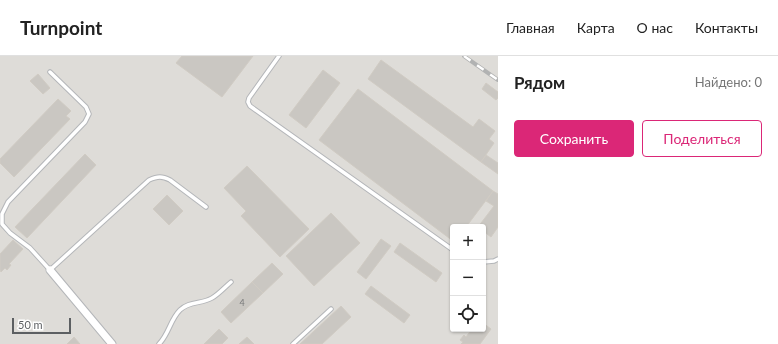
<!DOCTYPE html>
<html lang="ru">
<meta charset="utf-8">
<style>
:root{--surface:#fff;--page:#f2f2f2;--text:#222;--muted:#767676;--line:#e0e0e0;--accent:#db2777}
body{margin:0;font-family:Lato,sans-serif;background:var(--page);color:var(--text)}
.controls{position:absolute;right:12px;bottom:12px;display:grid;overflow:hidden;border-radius:4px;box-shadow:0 1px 3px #0004}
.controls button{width:36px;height:36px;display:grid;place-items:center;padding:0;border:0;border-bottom:1px solid var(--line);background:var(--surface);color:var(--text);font:20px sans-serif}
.scale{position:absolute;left:12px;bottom:10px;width:59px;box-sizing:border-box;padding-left:4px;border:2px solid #5c5f62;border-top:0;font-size:11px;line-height:14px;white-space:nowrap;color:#5c5f62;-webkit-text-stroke:3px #fff;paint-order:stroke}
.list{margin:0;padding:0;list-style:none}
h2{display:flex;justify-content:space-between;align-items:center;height:52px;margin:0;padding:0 16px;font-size:17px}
h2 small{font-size:13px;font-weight:400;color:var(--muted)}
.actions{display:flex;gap:8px;padding:12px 16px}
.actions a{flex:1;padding:9px 0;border:1px solid var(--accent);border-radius:4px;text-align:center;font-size:14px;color:var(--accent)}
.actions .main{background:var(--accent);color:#fff}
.icon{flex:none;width:22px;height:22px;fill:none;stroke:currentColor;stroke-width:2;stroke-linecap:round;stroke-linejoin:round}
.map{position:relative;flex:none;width:498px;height:288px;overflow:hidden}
header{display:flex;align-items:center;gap:24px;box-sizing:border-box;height:56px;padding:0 20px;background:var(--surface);border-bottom:1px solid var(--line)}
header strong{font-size:19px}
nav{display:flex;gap:22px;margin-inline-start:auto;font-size:14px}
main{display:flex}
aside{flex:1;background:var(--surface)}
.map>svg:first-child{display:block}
.industrial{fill:#dedcd8;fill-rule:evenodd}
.building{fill:#cac7c2;stroke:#d0cbc3}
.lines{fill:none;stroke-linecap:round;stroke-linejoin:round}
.service-casing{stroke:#b4b6b9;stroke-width:5.5}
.minor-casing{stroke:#b4b6b9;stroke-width:9}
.service{stroke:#fff;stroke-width:3.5}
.minor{stroke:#fff;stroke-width:7}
.rail-casing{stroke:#b1b2b2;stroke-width:4}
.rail{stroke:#fff;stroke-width:2.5;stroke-dasharray:8;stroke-linecap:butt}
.labels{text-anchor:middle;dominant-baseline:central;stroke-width:3.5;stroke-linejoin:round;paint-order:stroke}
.number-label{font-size:9px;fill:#78797a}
</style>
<header>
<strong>Turnpoint</strong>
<nav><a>Главная</a><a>Карта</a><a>О нас</a><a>Контакты</a></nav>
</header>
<main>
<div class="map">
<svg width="498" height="288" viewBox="0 0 498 288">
<rect width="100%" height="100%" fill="#eceae3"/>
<path class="industrial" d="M 0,0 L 498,0 L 498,288 L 0,288 ZM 453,171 L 483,171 L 483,273 L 453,273 Z"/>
<g class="building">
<polygon points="182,0 253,0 222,41 176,7"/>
<polygon points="381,4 473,71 479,63 495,75 489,83 494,87 481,106 368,23"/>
<polygon points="323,14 340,27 306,72 289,59"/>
<polygon points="38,18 50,32 43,38 30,25"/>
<polygon points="486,27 498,36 498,42 496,44 482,33"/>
<polygon points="358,33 493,135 466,171 453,171 453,185 319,84"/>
<polygon points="58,43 71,55 66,60 70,63 14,121 0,107 0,103"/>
<polygon points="85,98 96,109 27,182 15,171"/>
<polygon points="486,99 498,107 498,118 481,106"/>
<polygon points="247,110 309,173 280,201 241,160 246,155 224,132"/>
<polygon points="493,135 498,138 498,171 491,181 483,175 483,171 478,171 494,150 486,145"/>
<polygon points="167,139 183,155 169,169 153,153"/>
<polygon points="331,157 360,187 314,230 286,200"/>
<polygon points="381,183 391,190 366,223 357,216"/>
<polygon points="13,184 23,193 9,208 11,209 7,214 5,212 1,216 0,214 0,198"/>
<polygon points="400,187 442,217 436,226 394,196"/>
<polygon points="272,207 283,218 263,237 252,226"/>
<polygon points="252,226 263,237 231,267 221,256"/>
<polygon points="371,230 410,259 404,267 365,238"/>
<polygon points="341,250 351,261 322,288 300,288"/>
<polygon points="483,267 491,273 480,288 461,288 463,286 460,284 464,279 466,281 472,273 483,273"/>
<polygon points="219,273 228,282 222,288 204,288"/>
<polygon points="74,281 80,288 67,288"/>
<polygon points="247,281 254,288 239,288"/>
</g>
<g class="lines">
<g class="service-casing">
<g id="service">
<polyline points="279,0 249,42 248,46 250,50 453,194"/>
<path d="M 50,16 L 86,51 L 89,58 L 85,66 L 8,146 L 2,158 L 2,168 L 10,177 L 30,192 L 50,214 L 149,124 C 158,120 162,120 170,124 L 206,151"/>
<polyline points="483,206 494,205 498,203"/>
<path d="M 159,288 C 169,278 170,264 180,254 C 189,245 202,248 212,242 C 219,238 225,231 231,226"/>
<polyline points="293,288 331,253"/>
</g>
</g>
<g class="minor-casing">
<polyline id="minor" points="50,214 112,288"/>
</g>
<use href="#service" class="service"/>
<use href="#minor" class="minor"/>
<g class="rail-casing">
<polyline id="rail" points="464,0 498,24"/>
</g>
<use href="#rail" class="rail"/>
</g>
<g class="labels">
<g class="number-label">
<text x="242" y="246">4</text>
</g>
</g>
</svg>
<div class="controls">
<button>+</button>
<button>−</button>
<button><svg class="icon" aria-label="locate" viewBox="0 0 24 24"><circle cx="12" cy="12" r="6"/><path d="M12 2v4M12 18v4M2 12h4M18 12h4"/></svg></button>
</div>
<div class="scale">50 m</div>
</div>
<aside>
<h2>Рядом<small>Найдено: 0</small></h2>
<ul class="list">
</ul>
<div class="actions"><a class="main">Сохранить</a><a>Поделиться</a></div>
</aside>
</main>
